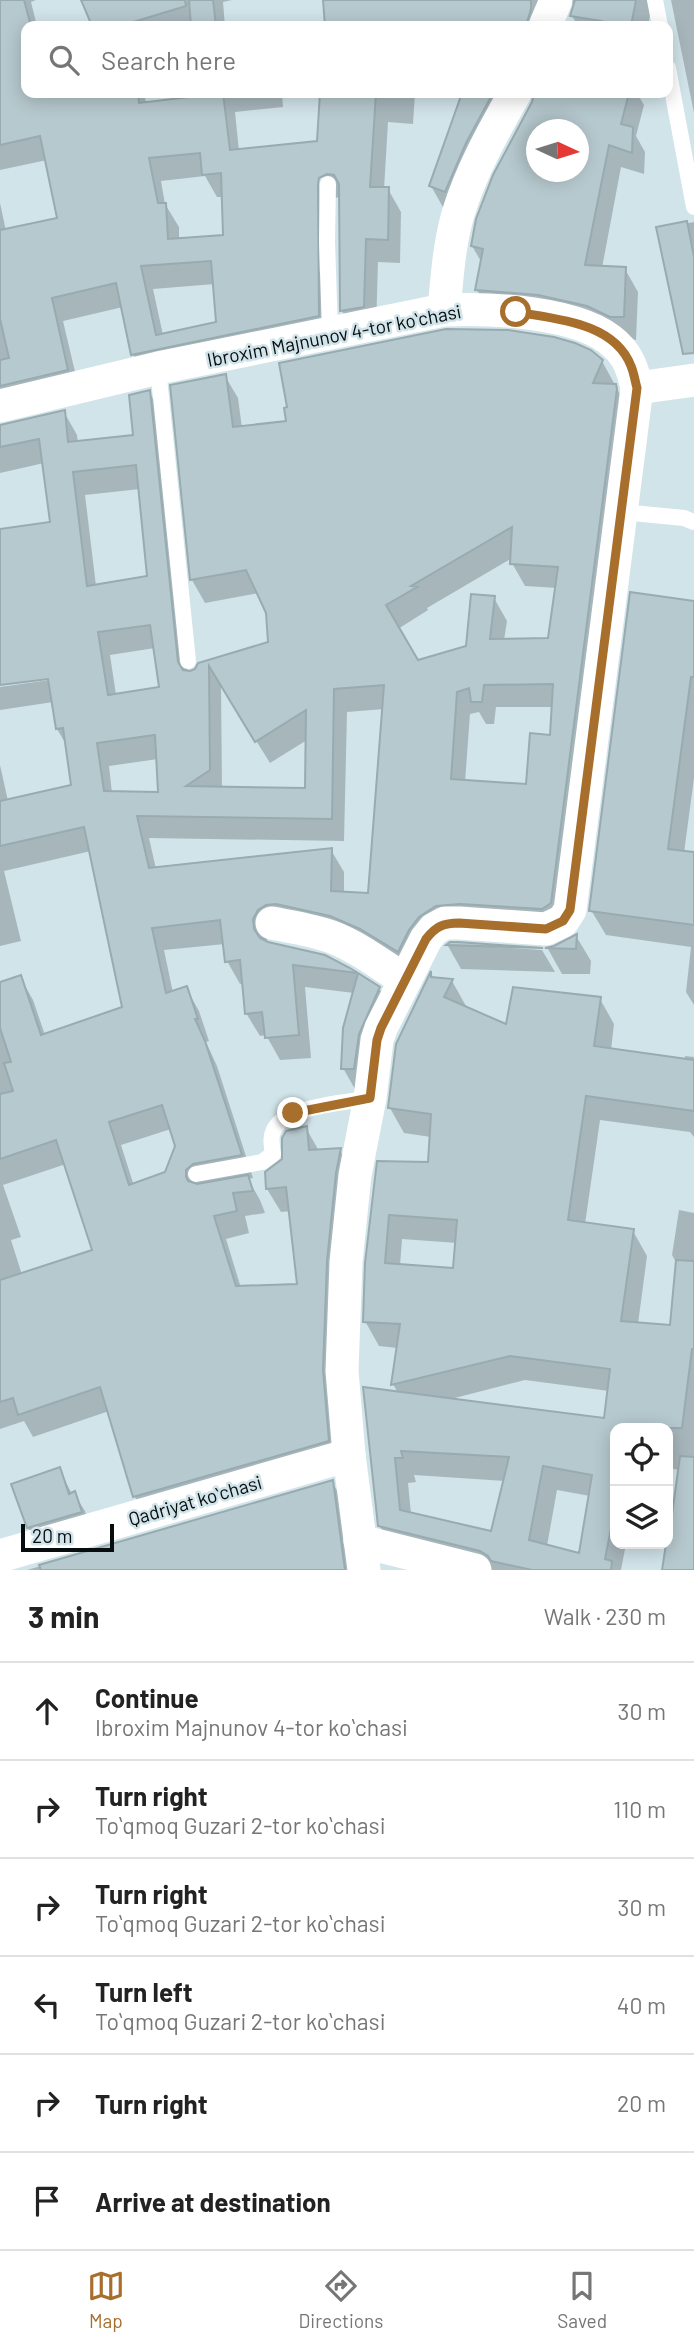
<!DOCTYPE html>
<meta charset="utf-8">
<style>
:root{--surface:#fff;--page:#f2f2f2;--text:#222;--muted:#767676;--line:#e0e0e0;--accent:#a76e2c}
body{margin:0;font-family:Barlow,sans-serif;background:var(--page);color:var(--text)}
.controls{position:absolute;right:21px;bottom:21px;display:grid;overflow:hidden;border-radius:14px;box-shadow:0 4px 18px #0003}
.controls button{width:63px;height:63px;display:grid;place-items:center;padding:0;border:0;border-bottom:2px solid var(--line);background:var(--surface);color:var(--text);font:35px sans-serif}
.compass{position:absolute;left:526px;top:119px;width:63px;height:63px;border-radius:50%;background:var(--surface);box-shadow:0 4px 18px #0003;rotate:94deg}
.scale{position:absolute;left:21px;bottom:18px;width:93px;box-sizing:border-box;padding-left:7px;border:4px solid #070d0f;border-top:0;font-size:19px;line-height:24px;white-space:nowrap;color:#070d0f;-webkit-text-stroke:5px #d1e4ea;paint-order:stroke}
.stop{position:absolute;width:21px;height:21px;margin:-16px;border:5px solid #a76e2c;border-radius:50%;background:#fff}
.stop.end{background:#a76e2c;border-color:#fff;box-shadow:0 2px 7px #0008}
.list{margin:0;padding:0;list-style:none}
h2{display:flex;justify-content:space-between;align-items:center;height:91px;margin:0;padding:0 28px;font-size:30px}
h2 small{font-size:23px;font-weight:400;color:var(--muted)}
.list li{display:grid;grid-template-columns:46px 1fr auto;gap:21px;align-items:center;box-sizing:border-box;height:98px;padding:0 28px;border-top:2px solid var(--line)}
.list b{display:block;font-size:26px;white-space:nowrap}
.list p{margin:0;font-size:23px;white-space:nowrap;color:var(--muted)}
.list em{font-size:23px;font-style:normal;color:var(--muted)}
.icon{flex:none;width:38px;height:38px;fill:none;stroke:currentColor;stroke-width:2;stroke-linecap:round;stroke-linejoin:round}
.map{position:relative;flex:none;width:694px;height:1570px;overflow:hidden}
.search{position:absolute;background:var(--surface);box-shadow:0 4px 18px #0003;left:21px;right:21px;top:21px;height:77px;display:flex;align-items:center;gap:18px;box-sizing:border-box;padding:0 24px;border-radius:14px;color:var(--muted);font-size:26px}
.sheet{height:679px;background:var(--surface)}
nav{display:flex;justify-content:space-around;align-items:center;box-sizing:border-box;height:98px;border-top:2px solid var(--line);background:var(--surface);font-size:19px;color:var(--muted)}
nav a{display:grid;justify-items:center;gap:4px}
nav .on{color:var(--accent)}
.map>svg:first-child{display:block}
.shadow{fill:#0003;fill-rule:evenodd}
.building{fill:#b6c9ce;stroke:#98abb0;stroke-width:2;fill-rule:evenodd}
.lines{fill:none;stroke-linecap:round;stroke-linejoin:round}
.lane{stroke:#fff;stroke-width:16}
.street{stroke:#fff;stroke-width:33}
.route{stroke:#a76e2c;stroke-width:9}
.labels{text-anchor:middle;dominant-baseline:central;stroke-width:5;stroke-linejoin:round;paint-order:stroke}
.street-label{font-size:19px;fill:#070d0f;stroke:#d1e4ea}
</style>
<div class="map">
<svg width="694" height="1570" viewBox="0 0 694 1570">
<rect width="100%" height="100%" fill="#d1e4ea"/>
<g class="shadow">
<path d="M 0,0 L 36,0 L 31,2 L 37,26 L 26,26 L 26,93 L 143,93 L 147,104 L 200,97 L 199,93 L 282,93 L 283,107 L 235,112 L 239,151 L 329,286 L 331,338 L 146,377 L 133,354 L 123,307 L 63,321 L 80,393 L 0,415 L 0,203 L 6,231 L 59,220 L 47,160 L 0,170 ZM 205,176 L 217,197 L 224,197 L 225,236 L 179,240 L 179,227 L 165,204 L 161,181 ZM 215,284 L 217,323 L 163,335 L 153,289 Z"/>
<polygon points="83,0 232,0 223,2 225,26 94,26"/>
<polygon points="325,0 653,0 648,26 578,26 572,16 575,4 567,3 547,26 506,26 420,13 418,26 319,26 327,26"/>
<polygon points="671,0 694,0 694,113"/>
<polygon points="322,93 415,93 413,124 388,122 384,189 388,189 401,212 400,263 378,262 376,329 355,334 342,311 340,196 336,198 323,176"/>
<path d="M 464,93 L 637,93 L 644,105 L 636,136 L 645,152 L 644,174 L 621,167 L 602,268 L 625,269 L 638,292 L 636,340 L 490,313 L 477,290 L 482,263 L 472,246 L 535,98 L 528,96 L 444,209 L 431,186 ZM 536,130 L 578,130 L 578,172 L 536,172 Z"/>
<polygon points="694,222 694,345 659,229"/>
<path d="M 602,361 L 628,409 L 562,929 L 450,928 L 411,974 L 271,933 L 265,942 L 350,969 L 379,988 L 392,1011 L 356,1091 L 343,1068 L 354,993 L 305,987 L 311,1058 L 280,1060 L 266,1035 L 260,1036 L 246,1013 L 244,983 L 240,984 L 227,961 L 225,944 L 164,950 L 173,993 L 186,988 L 199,1011 L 209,1041 L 206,1042 L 217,1066 L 253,1178 L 248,1179 L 260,1200 L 265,1213 L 245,1216 L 249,1233 L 226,1239 L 241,1288 L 299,1286 L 291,1211 L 281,1212 L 267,1189 L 284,1160 L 306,1128 L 319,1151 L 340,1150 L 353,1173 L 341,1464 L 148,1519 L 135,1497 L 109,1411 L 33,1437 L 24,1421 L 0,1429 L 0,984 L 20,977 L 33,1000 L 45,1035 L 124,1009 L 91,851 L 4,871 L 21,941 L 0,946 L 0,765 L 8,801 L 73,787 L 67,746 L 57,729 L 53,702 L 0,710 L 0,687 L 57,679 L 56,676 L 0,684 L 0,531 L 52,524 L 44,463 L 0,473 L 0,426 L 64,412 L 77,435 L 78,443 L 134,437 L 149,392 L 162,414 L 188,673 L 270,644 L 268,612 L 259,593 L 205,603 L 192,580 L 172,387 L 225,376 L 238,398 L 242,428 L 288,422 ZM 140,489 L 148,578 L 96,586 L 85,495 ZM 512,558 L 512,563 L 525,586 L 557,588 L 549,640 L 504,640 L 507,621 L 494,598 L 467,647 L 417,662 L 398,629 L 428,610 L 427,608 ZM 155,648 L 161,689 L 116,695 L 110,655 ZM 221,684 L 270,763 L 307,740 L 307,790 L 222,788 ZM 496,707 L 553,707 L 551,736 L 528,786 L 465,782 L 470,714 L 479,712 L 486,724 L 494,724 ZM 384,709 L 369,895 L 344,894 L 344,872 L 331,850 L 156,869 L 149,838 L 344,841 L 347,712 ZM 158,759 L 160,794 L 112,793 L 109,766 ZM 171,1129 L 177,1146 L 167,1173 L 134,1186 L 121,1145 ZM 66,1164 L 94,1251 L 22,1275 L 11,1240 L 21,1237 L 3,1185 Z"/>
<polygon points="694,603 694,778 684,853 694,854 694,1005 686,992 691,947 606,935 591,910"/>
<polygon points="576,936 591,961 590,974 562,974 548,949 555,948"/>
<polygon points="450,944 542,950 555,972 461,969 448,946"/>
<path d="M 432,975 L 434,979 L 452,981 L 466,1006 L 465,1008 L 507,1027 L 600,999 L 614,1024 L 611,1050 L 685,1061 L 685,1056 L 694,1057 L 694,1137 L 690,1132 L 600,1120 L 585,1224 L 633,1231 L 647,1256 L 638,1324 L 672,1327 L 677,1264 L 672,1255 L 679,1210 L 694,1213 L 694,1570 L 664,1570 L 679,1470 L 668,1468 L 668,1428 L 615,1428 L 615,1544 L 626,1544 L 621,1570 L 472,1570 L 394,1550 L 379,1525 L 398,1393 L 393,1384 L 398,1348 L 379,1346 L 365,1321 L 379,1162 L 429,1164 L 431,1137 L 404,1133 L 390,1108 L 398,1045 ZM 402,1239 L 457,1243 L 455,1270 L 400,1266 ZM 525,1380 L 609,1391 L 606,1420 L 447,1400 ZM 414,1475 L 505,1481 L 493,1533 L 411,1514 L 408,1483 L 416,1482 ZM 557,1490 L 590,1496 L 580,1555 L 547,1546 Z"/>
<polygon points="59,1469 72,1494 74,1494 85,1511 91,1530 39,1546 28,1528"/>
<polygon points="332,1482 345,1504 354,1570 27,1570"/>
</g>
<g class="building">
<path d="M 0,0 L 24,0 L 31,26 L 26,26 L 26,93 L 138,93 L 139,103 L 223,93 L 230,150 L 317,141 L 320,93 L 376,93 L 370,187 L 389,187 L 388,240 L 366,239 L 364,307 L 340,311 L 339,184 L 334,175 L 327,174 L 319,178 L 318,184 L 319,316 L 131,355 L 116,283 L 52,298 L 68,370 L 0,386 L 0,360 L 9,358 L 0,319 L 0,230 L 57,218 L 40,136 L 0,145 ZM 200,153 L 202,175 L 221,173 L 223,235 L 168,239 L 166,203 L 158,203 L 149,158 ZM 211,261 L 216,322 L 156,335 L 141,266 Z"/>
<polygon points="81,0 185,0 186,6 120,26 92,26"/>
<polygon points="189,0 213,0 216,26 191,26"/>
<polygon points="323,0 531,0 531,9 526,26 325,26"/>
<polygon points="575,0 636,0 631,26 601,26 602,21 570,16"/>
<polygon points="462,93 493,93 466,143 445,192 429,186"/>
<path d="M 534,93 L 629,93 L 621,124 L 633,127 L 632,153 L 609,145 L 585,265 L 626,267 L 624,317 L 610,317 L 587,306 L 538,295 L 475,290 L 483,249 L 471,246 L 476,219 L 493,175 L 532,102 ZM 536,130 L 578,130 L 578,172 L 536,172 Z"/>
<polygon points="687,221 694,257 694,353 683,354 656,227"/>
<path d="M 446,329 L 508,330 L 554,337 L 575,343 L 591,350 L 603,360 L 593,383 L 616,384 L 617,389 L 551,903 L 542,909 L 460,904 L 436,906 L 419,917 L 409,930 L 398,952 L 360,929 L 330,916 L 276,904 L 266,905 L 258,910 L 253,919 L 254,929 L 260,938 L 268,942 L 325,955 L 350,968 L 380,987 L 359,1034 L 354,1069 L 341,1069 L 343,1028 L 358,973 L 293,965 L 299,1035 L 265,1038 L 262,1012 L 245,1014 L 240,960 L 225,962 L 220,920 L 152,928 L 166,993 L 187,986 L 198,1019 L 195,1019 L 205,1041 L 242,1155 L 193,1164 L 186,1170 L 186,1177 L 188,1181 L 197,1184 L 248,1175 L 253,1191 L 233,1193 L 237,1211 L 214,1216 L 236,1286 L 297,1284 L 286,1187 L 266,1189 L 265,1172 L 282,1159 L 282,1138 L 286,1131 L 307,1126 L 309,1150 L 341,1148 L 336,1173 L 327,1261 L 323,1370 L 329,1441 L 133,1497 L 100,1387 L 18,1415 L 13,1398 L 0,1402 L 0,1280 L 92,1250 L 56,1140 L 0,1159 L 0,1094 L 13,1091 L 4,1063 L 11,1062 L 0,1028 L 0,982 L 21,975 L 41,1035 L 122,1007 L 84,827 L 0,846 L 0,801 L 71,785 L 63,728 L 56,729 L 48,679 L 0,685 L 0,529 L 50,522 L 39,439 L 0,447 L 0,425 L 65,410 L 68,442 L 133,435 L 129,395 L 150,390 L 178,662 L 183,670 L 190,671 L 195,669 L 198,663 L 268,642 L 266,613 L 246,570 L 190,580 L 170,385 L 226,374 L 233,427 L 286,421 L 284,408 L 287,407 L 279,363 ZM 136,465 L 147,576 L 87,586 L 73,472 ZM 512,527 L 510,564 L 558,567 L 548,638 L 490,639 L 495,596 L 471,594 L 466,646 L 418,660 L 386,605 L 417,587 L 411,586 ZM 150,625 L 159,687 L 108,695 L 98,632 ZM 209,666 L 255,742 L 306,710 L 305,788 L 186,786 L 210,770 ZM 553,684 L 550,735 L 530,733 L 526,784 L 451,779 L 457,692 L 469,688 L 471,702 L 482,702 L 484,685 ZM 384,685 L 368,893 L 331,891 L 332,848 L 149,868 L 137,816 L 332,819 L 334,689 ZM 155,735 L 158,792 L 104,791 L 97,743 ZM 162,1105 L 175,1146 L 165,1172 L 129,1185 L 109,1122 Z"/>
<polygon points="630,592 694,601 694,677 691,677 668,849 694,852 694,925 589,911"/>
<polygon points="577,934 576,949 545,948 554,946"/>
<polygon points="450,942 458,942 543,948 446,945"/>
<path d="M 431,971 L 431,977 L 453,979 L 444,997 L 506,1024 L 513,987 L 601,997 L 594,1046 L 694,1060 L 694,1111 L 586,1096 L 568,1220 L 634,1229 L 621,1321 L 670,1325 L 676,1260 L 694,1261 L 694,1349 L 692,1349 L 682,1428 L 615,1428 L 615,1508 L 605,1559 L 612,1561 L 611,1570 L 532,1570 L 491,1561 L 488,1556 L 480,1551 L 378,1526 L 363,1387 L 604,1418 L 610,1369 L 510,1356 L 391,1385 L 400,1324 L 363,1322 L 365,1263 L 377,1161 L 428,1162 L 431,1114 L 388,1108 L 396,1044 ZM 389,1215 L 457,1220 L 453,1268 L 385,1263 ZM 401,1451 L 509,1457 L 491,1531 L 400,1510 L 395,1458 L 403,1458 ZM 543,1466 L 592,1475 L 579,1553 L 529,1540 Z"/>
<polygon points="680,1456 694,1457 694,1570 662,1570 666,1544 668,1544"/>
<polygon points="60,1467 69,1494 75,1491 82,1512 27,1528 11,1484"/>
<polygon points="333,1480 345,1570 41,1570 39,1565"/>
</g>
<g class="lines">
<g class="lane">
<polyline points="655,0 660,26"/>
<polyline points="668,68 694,207"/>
<polyline points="328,184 327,241 330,333"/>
<polyline points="158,368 188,661"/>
<polyline points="622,512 684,518 694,522"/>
<path d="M 196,1174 L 262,1162 L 273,1154 C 272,1147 270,1138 273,1132 C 282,1106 345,1103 370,1098"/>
</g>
<g class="street">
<polyline points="545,26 556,0"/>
<path d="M 444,310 C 447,278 449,245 458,214 C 471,171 493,132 515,93"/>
<polyline points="637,388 694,380"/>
<path d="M 0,406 L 158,368 L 444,310 C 490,308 582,311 616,345 C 629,357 633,371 637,388 L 570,910 L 563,921 L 546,929 L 459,923 L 445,923 L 434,929 L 426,939 L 381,1028 L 377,1040 L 370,1098 L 355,1175 L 346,1262 L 342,1371 L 349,1455 L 364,1570"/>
<path d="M 272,923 C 292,927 313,930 332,937 C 358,947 381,965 405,980"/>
<polyline points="360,1541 475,1570"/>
<polyline points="0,1556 349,1455"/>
</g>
</g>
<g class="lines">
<path class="route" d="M 293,1113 L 370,1098 L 377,1040 L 381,1028 L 426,939 C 436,926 444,923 459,923 L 546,929 L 563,921 L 570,910 L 637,388 C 635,381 634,373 631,366 C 614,322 555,319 516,312"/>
</g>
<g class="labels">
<g class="street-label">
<text transform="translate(334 335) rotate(-11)">Ibroxim Majnunov 4-tor koʻchasi</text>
<text transform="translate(195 1500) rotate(-16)">Qadriyat koʻchasi</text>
</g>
</g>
</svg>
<div class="controls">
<button><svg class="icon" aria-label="locate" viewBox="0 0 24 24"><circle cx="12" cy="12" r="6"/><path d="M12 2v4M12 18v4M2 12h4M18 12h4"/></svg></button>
<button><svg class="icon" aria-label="layers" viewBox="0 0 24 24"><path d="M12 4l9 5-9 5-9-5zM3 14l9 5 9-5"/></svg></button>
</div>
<svg class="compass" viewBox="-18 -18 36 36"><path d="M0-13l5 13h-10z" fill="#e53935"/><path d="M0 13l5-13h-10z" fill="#767676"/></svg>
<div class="scale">20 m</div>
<div class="stop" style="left:516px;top:312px"></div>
<div class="stop end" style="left:293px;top:1113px"></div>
<div class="search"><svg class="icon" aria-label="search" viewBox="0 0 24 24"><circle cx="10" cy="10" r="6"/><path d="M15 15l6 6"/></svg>Search here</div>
</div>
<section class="sheet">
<h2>3 min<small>Walk · 230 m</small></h2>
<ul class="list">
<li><svg class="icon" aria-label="ahead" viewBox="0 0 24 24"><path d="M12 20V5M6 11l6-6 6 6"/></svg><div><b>Continue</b><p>Ibroxim Majnunov 4-tor koʻchasi</p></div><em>30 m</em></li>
<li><svg class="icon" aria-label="right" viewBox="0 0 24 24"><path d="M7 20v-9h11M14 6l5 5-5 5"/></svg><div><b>Turn right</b><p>Toʻqmoq Guzari 2-tor koʻchasi</p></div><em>110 m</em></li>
<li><svg class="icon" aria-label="right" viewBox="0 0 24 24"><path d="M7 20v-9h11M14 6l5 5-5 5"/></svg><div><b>Turn right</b><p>Toʻqmoq Guzari 2-tor koʻchasi</p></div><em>30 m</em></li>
<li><svg class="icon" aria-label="left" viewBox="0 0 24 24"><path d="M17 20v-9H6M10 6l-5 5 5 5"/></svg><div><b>Turn left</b><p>Toʻqmoq Guzari 2-tor koʻchasi</p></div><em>40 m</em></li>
<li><svg class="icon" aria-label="right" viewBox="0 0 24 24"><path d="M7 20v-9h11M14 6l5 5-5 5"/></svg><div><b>Turn right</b></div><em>20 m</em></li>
<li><svg class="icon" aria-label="arrive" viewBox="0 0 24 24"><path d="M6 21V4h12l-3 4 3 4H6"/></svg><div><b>Arrive at destination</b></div></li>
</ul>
</section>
<nav>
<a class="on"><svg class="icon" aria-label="map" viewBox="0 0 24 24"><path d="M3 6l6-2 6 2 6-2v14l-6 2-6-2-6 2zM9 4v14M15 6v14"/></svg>Map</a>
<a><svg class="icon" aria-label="directions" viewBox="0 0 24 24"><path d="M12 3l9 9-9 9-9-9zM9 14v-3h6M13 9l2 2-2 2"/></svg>Directions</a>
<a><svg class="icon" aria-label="saved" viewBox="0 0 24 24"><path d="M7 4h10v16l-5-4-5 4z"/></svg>Saved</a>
</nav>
